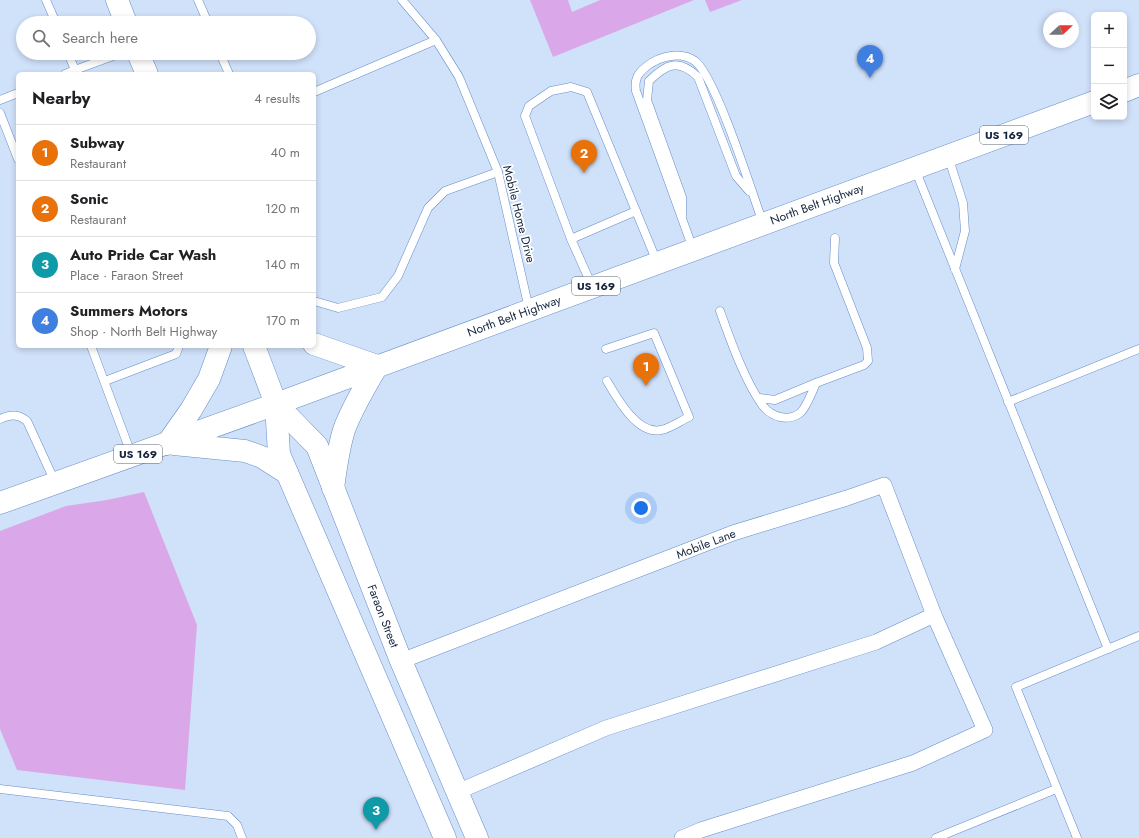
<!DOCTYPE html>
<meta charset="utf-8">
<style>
:root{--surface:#fff;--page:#f6f6f6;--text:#202124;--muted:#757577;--line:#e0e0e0;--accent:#111827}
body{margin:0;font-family:Jost,sans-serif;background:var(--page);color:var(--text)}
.controls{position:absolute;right:12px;top:12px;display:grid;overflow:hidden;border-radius:6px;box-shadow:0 2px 6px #0003}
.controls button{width:36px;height:36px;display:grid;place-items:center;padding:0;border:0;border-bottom:1px solid var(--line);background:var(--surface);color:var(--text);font:20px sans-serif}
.compass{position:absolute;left:1043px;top:12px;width:36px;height:36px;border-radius:50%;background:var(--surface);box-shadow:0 2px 6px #0003;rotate:68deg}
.you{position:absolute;left:641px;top:508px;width:14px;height:14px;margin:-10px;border:3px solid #fff;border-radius:50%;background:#1a73e8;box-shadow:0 0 0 6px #1a73e833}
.badge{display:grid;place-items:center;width:26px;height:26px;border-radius:50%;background:var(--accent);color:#fff;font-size:13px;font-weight:700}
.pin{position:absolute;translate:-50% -33px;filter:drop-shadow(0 1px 2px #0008)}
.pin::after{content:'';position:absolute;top:21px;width:14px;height:12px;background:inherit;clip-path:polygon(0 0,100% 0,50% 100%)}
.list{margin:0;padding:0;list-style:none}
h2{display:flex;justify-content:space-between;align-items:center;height:52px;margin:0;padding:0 16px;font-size:17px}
h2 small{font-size:13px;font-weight:400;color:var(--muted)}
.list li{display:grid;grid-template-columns:26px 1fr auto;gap:12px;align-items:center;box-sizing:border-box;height:56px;padding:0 16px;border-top:1px solid var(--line)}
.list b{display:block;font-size:15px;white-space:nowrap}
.list p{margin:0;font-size:13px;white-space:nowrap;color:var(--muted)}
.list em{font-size:13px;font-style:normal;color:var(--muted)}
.icon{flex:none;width:22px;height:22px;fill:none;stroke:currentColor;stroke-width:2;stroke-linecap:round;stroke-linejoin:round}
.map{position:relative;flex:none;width:1139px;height:838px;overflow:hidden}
.search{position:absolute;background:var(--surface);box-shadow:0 2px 6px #0003;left:16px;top:16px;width:300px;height:44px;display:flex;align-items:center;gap:10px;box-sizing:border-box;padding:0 14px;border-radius:22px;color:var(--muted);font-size:15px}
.panel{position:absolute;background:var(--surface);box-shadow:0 2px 6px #0003;left:16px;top:72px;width:300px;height:276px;border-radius:6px}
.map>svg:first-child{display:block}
.green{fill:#daa8e9}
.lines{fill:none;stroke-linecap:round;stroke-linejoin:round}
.lane-casing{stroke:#668dc7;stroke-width:9}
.street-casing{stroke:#668dc7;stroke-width:16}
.secondary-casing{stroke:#668dc7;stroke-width:23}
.primary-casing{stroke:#668dc7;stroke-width:23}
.lane{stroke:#fff;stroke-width:8}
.street{stroke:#fff;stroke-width:15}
.secondary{stroke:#fff;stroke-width:22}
.primary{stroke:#fff;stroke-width:22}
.labels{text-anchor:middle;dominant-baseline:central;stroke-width:3.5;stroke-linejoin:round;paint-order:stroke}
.shield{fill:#fff;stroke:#5b6676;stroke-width:1}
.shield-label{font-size:11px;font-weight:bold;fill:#15253c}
.street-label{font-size:12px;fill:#15253c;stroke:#fff}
</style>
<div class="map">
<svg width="1139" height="838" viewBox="0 0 1139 838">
<rect width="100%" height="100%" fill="#d0e1fa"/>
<g class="green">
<polygon points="530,0 568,0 572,12 600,0 694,0 553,57"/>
<polygon points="705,0 742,0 710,12"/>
<polygon points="144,492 197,625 185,790 17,770 0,729 0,531 66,506 107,500"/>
</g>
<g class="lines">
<g class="lane-casing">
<g id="lane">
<polyline points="46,0 56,23"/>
<polyline points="198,0 208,23"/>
<polyline points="402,0 436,40 459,77 498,172 529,309"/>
<polyline points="68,53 75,70 121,53"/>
<polyline points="220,53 229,74"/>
<polyline points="65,74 75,70"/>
<polyline points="314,92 436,40"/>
<polyline points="0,100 18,93"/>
<polyline points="0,113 18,159"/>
<polyline points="948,156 963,203 965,231 955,269"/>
<polyline points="915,169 1108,649"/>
<path d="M 682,215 L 682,197 L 647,100 L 649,81 C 667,63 679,59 698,77 L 736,176 L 749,191"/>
<polyline points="571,239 636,211"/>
<path d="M 693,249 L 636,91 C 634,79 638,73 647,66 C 660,56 681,51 695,61 C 716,77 752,193 763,223"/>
<polyline points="592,286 571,239 525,116 529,106 551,91 571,87 587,92 657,262"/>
<polyline points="314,301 338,308 382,297 398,276 428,208 445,191 498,172"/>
<path d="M 720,311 C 730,339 745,382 763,406 C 772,417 788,422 800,413 C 806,408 813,390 816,383 L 864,365 L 868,361 L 867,348 L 834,263 L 835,238"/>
<polyline points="91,346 132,456"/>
<path d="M 606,349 L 654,333 L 689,417 C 680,421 671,428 661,430 C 637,435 617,398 607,381"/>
<polyline points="105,381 176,354 179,346"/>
<polyline points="759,398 775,400 816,383"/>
<polyline points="1008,402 1139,349"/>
<path d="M 0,419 C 11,414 18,414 27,421 L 55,482"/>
<polyline points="0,789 228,816 237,825 242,838"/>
<polyline points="936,838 1056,789"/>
<polyline points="1077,838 1016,687 1139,636"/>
</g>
</g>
<g class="street-casing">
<g id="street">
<polyline points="401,661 733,533 847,498 884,485 934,615 985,730 913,763 701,830 682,838"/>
<polyline points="457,792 606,728 876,642 934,615"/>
</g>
</g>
<g class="secondary-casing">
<g id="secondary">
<polyline points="117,0 126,23"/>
<polyline points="138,53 147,74"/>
<polyline points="254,346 276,404 279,454 445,838"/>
<polyline points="276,404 317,446 401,661 477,838"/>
</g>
</g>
<g class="primary-casing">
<g id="primary">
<polyline points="1124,91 1139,85"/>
<path d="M 314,344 L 377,366 C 365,387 352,408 344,430 C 338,449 336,468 333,488"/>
<polyline points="167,444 191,410 209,379 221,346"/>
<polyline points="174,444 245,451 262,457 287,473"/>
<polyline points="0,503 276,404 1094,102"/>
</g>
</g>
<use href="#lane" class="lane"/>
<use href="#street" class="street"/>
<use href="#secondary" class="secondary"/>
<use href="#primary" class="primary"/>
</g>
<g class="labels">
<g class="shield">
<rect x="980" y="126" width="48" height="18" rx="3"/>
<rect x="572" y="277" width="48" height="18" rx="3"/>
<rect x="114" y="445" width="48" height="18" rx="3"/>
</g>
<g class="shield-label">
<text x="1004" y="135">US 169</text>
<text x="596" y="286">US 169</text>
<text x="138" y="454">US 169</text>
</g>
<g class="street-label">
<text transform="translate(817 204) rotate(-20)">North Belt Highway</text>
<text transform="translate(519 214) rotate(76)">Mobile Home Drive</text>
<text transform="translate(514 316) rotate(-20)">North Belt Highway</text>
<text transform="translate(706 544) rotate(-21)">Mobile Lane</text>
<text transform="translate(383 616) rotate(69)">Faraon Street</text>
</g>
</g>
</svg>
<div class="controls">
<button>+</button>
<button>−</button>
<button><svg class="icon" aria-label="layers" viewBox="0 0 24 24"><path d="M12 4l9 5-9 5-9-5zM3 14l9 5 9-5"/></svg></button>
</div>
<svg class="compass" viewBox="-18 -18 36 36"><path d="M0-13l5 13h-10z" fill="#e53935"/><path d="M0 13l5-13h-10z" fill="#757577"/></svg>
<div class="you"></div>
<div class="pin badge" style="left:646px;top:386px;background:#e8710a">1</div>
<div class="pin badge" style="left:584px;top:173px;background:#e8710a">2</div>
<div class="pin badge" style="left:376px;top:830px;background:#0f9aa8">3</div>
<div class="pin badge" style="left:870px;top:78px;background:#3f7fe0">4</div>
<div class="search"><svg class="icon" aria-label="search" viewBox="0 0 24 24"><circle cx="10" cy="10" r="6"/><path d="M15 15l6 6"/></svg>Search here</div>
<section class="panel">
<h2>Nearby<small>4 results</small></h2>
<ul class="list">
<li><span class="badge" style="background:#e8710a">1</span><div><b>Subway</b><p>Restaurant</p></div><em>40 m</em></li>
<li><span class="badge" style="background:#e8710a">2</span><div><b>Sonic</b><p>Restaurant</p></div><em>120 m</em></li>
<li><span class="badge" style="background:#0f9aa8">3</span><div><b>Auto Pride Car Wash</b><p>Place · Faraon Street</p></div><em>140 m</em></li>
<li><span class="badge" style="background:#3f7fe0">4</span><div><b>Summers Motors</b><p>Shop · North Belt Highway</p></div><em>170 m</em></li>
</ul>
</section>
</div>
